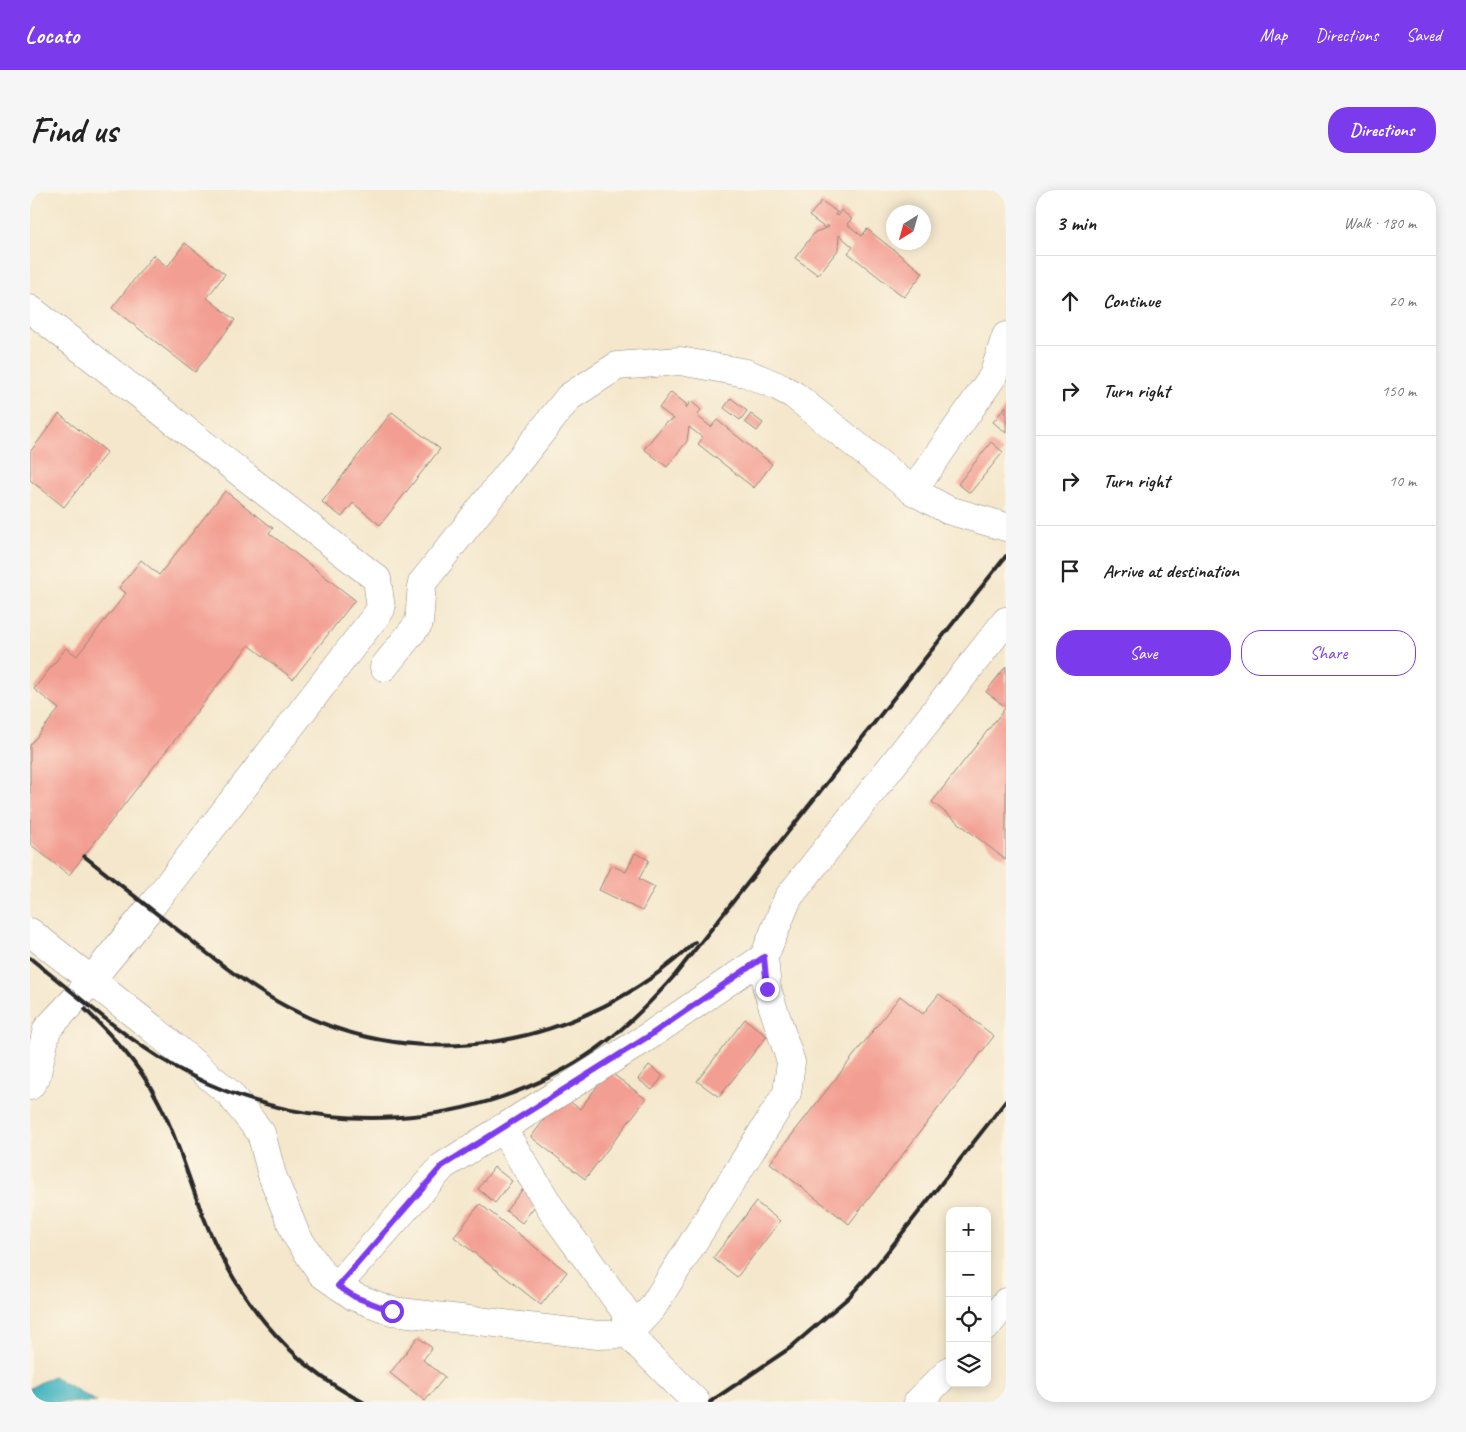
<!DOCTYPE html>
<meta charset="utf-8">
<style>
:root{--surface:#fff;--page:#f6f6f6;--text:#222;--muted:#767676;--line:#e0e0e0;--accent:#7c3aed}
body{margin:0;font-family:Caveat,sans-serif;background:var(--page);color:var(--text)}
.controls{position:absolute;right:15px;bottom:15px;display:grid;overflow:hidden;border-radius:10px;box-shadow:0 2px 12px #0003}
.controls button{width:45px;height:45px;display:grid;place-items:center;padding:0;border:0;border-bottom:1px solid var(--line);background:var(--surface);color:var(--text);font:25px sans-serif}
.compass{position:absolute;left:856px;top:15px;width:45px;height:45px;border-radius:50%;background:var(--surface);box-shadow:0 2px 12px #0003;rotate:217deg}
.stop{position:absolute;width:15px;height:15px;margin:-11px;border:4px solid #7c3aed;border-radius:50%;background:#fff}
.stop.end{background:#7c3aed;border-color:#fff;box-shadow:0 1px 5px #0008}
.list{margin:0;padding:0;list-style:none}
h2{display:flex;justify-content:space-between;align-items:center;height:65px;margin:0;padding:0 20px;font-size:21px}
h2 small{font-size:16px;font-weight:400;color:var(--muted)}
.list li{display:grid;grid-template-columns:32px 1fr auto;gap:15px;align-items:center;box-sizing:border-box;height:90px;padding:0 20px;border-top:1px solid var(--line)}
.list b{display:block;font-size:19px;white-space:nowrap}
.list em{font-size:16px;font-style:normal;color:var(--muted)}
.actions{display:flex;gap:10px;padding:15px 20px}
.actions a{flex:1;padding:11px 0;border:1px solid var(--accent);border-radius:20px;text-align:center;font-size:18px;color:var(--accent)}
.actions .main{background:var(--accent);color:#fff}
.icon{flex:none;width:28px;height:28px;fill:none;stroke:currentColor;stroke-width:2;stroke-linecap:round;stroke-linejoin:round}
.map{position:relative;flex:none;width:976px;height:1212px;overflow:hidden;border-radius:20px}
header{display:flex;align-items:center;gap:30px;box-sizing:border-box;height:70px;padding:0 25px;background:var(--accent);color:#fff}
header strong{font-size:24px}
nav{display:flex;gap:28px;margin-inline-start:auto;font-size:18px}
.intro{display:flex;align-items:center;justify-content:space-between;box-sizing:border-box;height:120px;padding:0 30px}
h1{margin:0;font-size:35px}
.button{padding:12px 22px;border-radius:20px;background:var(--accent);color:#fff;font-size:18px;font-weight:700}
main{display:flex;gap:30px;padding:0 30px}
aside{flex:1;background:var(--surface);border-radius:20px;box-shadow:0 2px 12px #0003}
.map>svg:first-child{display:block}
.water{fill:#47b6c1;stroke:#397076}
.building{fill:#f39e92}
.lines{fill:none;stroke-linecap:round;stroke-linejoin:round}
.minor-casing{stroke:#90897c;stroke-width:29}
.minor{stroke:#fff;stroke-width:28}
.rail{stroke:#2b2b2b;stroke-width:4}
.route{stroke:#7c3aed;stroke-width:6}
</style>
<header>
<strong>Locato</strong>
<nav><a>Map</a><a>Directions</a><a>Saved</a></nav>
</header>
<div class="intro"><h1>Find us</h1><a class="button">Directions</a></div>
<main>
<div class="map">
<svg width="976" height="1212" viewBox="0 0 976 1212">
<rect width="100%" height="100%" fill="#fcf5e5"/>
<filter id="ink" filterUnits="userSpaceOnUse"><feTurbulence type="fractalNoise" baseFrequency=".02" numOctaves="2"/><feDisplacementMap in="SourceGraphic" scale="10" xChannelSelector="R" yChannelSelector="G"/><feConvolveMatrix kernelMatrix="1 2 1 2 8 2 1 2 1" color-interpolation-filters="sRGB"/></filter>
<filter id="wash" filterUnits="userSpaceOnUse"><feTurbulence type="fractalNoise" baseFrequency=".0096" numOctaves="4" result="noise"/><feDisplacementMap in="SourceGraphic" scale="20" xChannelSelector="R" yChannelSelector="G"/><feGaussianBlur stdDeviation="1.12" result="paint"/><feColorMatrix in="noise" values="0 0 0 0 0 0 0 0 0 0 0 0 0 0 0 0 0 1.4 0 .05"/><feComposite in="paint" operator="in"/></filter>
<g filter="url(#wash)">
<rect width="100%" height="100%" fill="#f4e7cc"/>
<polygon class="water" points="23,1186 67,1212 0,1212 0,1198"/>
<g id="blocks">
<g class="building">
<polygon points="792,11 807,22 805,25 807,26 811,20 822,29 817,34 832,46 837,39 893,83 874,107 818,63 823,57 809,45 808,60 788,85 765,68 785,42 799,37 797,35 795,38 779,26"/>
<polygon points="155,53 195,84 177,108 205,130 165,182 82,118 123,65 137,77"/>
<polygon points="641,202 656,214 656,218 661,211 671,220 667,226 681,237 687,230 742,274 724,298 668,254 673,248 659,237 657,251 637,277 614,259 635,233 644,229 629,218"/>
<polygon points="701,208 717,221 710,230 694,218"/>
<polygon points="976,216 976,243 963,232"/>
<polygon points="362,222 410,259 350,335 323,313 312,327 292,312"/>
<polygon points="29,224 77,262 34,317 0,290 0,262"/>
<polygon points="721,224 733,233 727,241 715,232"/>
<polygon points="961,252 973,262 940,303 928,294"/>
<polygon points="195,301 243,338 239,343 325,410 263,489 219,455 39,685 0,654 0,555 29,519 4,499 36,458 47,466 96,403 89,398 111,370 129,385"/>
<polygon points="976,476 976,670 902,612 976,517 956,502"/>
<polygon points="605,663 619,670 609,689 625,697 612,721 569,700 581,675 596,682"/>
<polygon points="909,804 964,846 819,1034 740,973 870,806 893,824"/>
<polygon points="715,829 737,846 689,907 667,891"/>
<polygon points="619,875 633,886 622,900 608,889"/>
<polygon points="579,881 616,909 555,989 501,947 532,906 550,919"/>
<polygon points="464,977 482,991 465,1013 448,999"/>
<polygon points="492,1000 508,1012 492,1033 476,1021"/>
<polygon points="726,1012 750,1031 707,1087 683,1068"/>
<polygon points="450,1014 537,1082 511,1115 424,1047"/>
<polygon points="388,1147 402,1158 393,1170 415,1187 395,1211 360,1183"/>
</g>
</g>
</g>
<g filter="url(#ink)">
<use href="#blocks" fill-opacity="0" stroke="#90897c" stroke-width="1"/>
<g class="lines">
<g class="minor-casing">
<g id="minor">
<polyline points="0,119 347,389 351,419 120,718 48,806 17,839 6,887 0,896"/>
<polyline points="883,301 963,186 976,146"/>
<polyline points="354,477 389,433 392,393 539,207 587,176 650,171 716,183 747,196 764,205 883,301 918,320 976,337"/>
<polyline points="0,742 122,838 199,903 231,943 242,985 266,1045 292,1084 325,1107 362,1121 568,1145 598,1144 666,1212"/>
<polyline points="472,938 527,1028 595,1121 598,1144"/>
<polyline points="308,1095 413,976 619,846 734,767"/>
<polyline points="957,1136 976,1112"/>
<polyline points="598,1144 622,1118 757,903 761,872 737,799 734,767 758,708 976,431"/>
<polyline points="888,1212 920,1180"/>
</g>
</g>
<use href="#minor" class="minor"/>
<g class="rail">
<path d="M 54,666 C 88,693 123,721 158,748 C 189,773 221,798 257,817 C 393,889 555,856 665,752"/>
<polyline points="0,768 16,781"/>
<path d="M 11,777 C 58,814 104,856 158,884 C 285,950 450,942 568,858 C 597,837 621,812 645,785 L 976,366"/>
<path d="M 55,819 C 82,846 108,873 126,907 C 146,943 157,985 172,1023 C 203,1103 256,1173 333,1212"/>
<polyline points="680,1212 760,1158 819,1107 844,1079 976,911"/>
</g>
</g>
</g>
<g class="lines" filter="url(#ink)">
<polyline class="route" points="362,1121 325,1107 308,1096 412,976 619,846 734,767 737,799"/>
</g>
</svg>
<div class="controls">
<button>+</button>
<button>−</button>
<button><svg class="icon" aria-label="locate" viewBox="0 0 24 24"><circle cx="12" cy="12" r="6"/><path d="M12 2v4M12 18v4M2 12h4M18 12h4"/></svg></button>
<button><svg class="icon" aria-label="layers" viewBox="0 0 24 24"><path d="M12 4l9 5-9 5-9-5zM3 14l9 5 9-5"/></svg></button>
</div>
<svg class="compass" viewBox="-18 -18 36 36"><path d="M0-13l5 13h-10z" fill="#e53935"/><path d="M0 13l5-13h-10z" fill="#767676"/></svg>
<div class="stop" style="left:362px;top:1121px"></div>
<div class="stop end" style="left:737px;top:799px"></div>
</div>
<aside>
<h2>3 min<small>Walk · 180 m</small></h2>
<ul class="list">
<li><svg class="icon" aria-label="ahead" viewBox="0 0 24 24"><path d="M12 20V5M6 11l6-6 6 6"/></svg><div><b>Continue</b></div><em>20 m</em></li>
<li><svg class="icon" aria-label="right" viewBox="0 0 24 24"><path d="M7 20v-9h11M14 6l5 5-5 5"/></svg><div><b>Turn right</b></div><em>150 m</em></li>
<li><svg class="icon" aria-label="right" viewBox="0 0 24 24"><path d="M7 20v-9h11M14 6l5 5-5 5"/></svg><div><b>Turn right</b></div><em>10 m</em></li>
<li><svg class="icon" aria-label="arrive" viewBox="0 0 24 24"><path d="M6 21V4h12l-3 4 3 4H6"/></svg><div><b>Arrive at destination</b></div></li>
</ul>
<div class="actions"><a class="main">Save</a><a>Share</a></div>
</aside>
</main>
